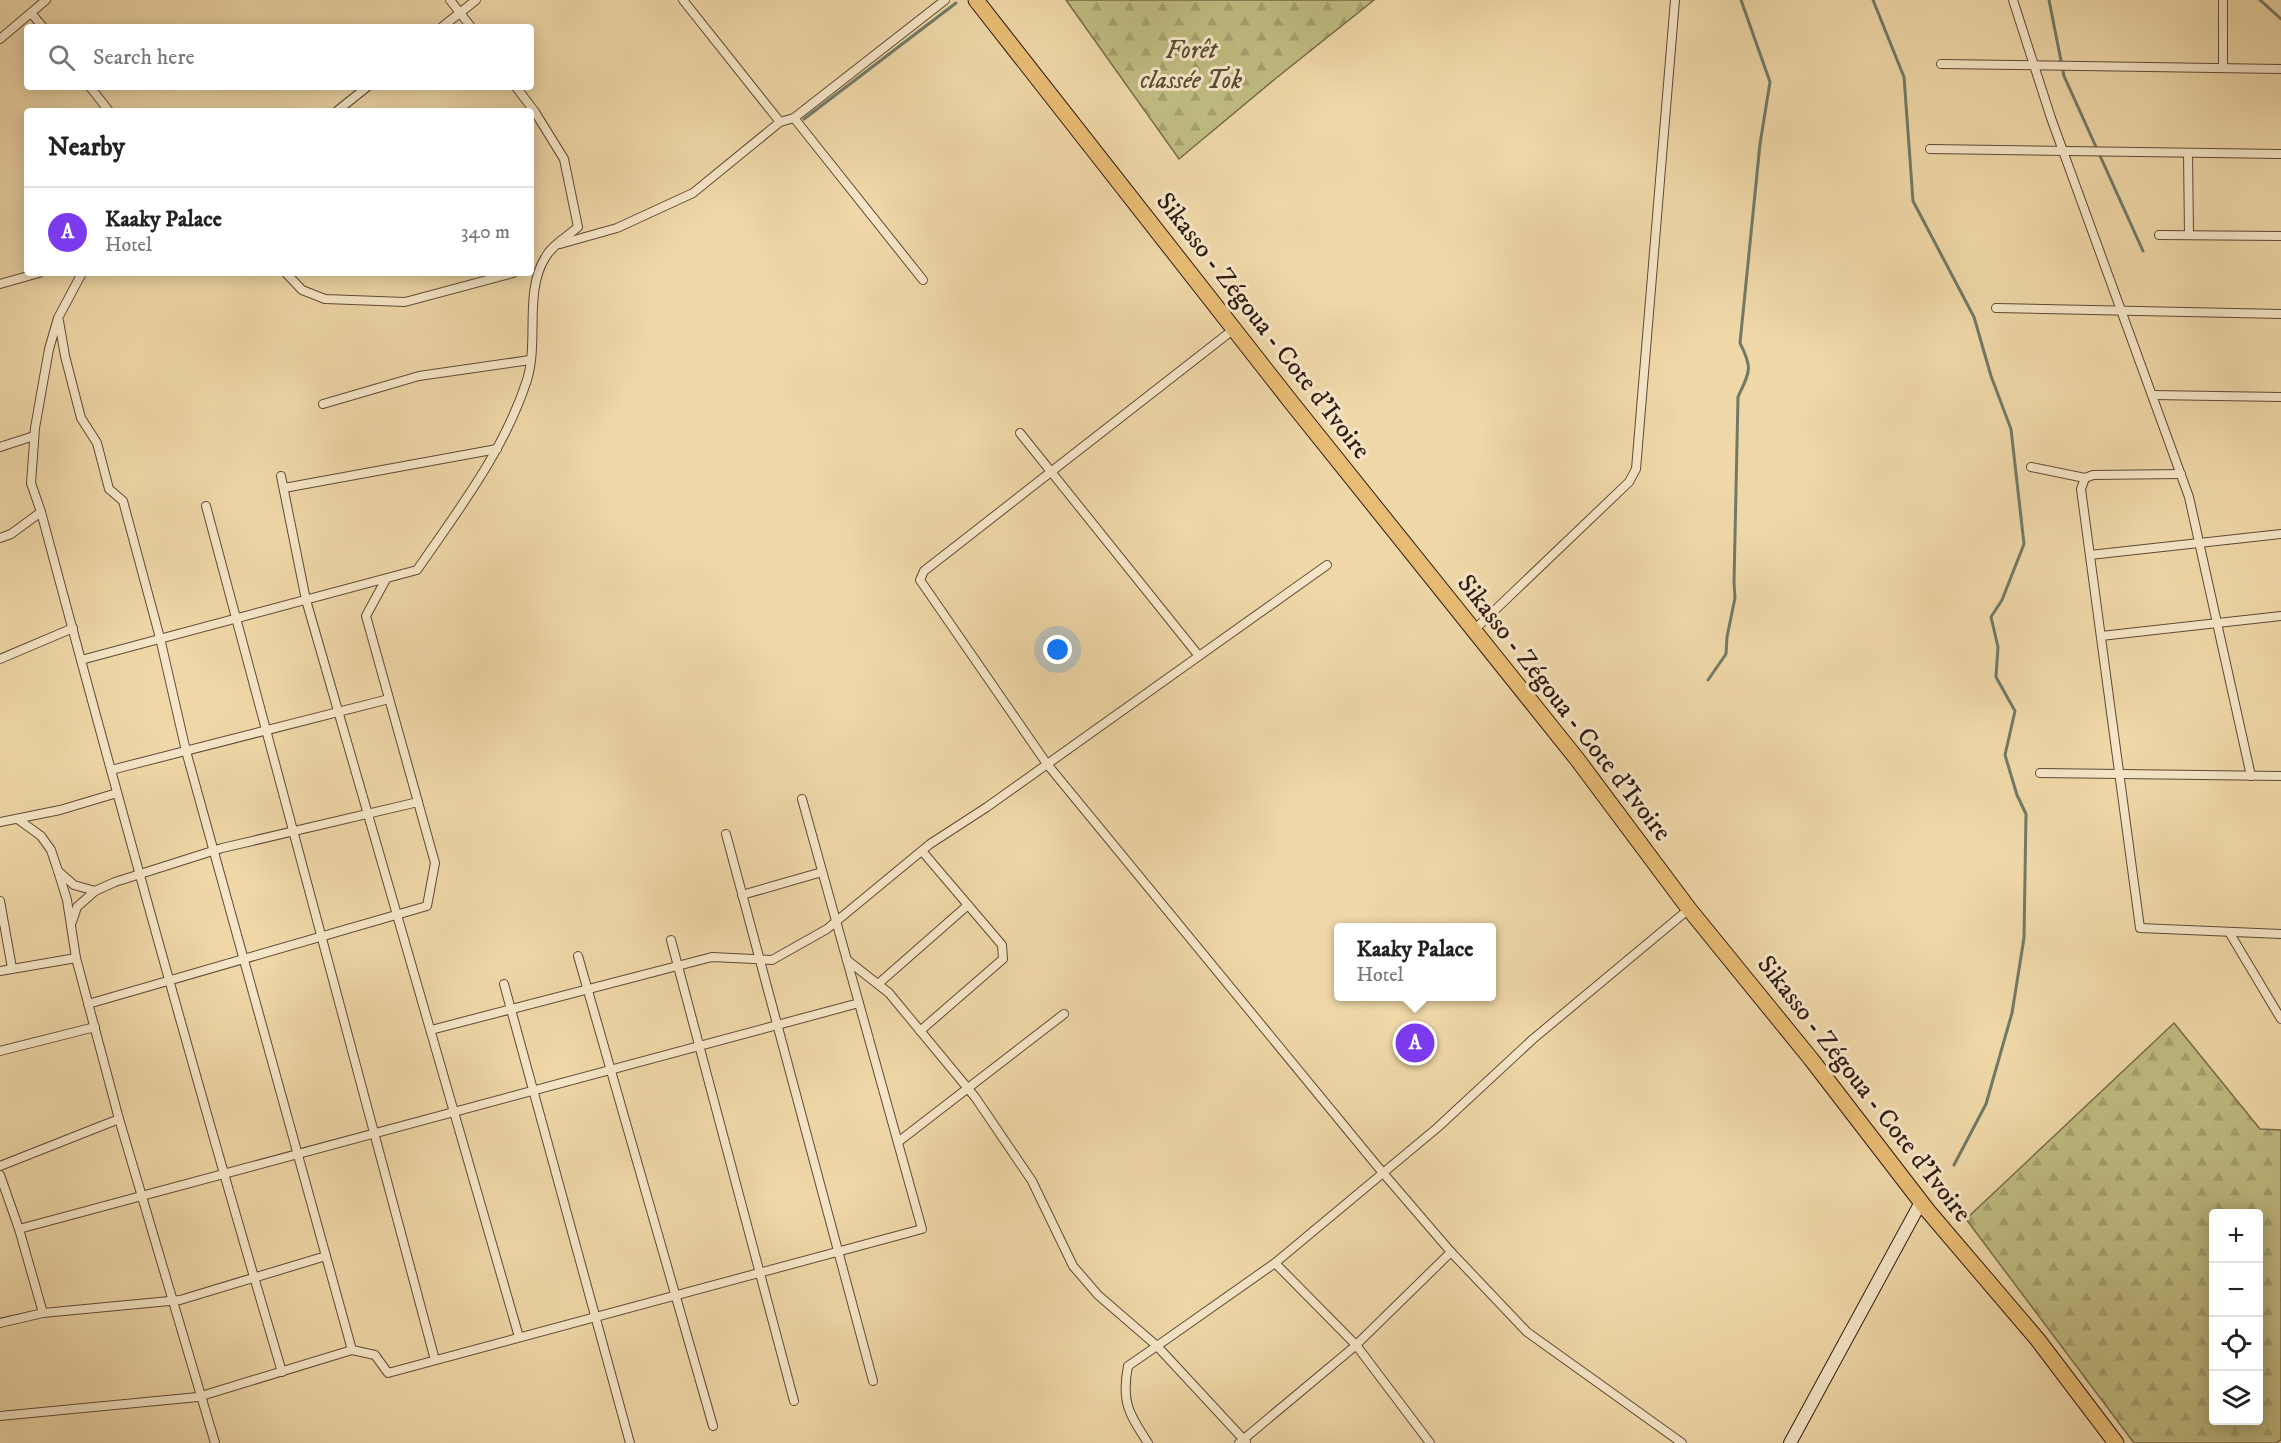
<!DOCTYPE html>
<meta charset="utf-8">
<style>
:root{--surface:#fff;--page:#f6f6f6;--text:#222;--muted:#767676;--line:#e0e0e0;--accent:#7c3aed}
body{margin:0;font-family:"IM FELL DW Pica",serif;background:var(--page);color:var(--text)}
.controls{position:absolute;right:18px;bottom:18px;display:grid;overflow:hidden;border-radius:6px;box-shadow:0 3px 15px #0003}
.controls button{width:54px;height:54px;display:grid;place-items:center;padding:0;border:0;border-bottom:2px solid var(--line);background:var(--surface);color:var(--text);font:30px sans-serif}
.you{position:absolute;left:1058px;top:650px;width:21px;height:21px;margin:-15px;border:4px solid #fff;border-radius:50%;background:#1a73e8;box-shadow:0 0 0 9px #1a73e833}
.badge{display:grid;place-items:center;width:39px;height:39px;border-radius:50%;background:var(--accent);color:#fff;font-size:20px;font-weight:700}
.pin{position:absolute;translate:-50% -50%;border:3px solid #fff;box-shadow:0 2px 6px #0006}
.popup{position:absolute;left:1334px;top:923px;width:162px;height:78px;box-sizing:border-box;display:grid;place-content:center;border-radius:6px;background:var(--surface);filter:drop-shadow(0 2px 4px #0005);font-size:20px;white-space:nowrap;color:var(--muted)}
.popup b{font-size:22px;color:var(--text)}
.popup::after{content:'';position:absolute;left:50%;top:100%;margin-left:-12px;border:12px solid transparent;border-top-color:var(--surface)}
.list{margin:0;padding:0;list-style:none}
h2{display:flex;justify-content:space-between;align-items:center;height:78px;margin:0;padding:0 24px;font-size:26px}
h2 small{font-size:20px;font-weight:400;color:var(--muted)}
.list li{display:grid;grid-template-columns:39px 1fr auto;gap:18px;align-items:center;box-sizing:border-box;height:90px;padding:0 24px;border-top:2px solid var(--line)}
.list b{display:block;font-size:22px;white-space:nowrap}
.list p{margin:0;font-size:20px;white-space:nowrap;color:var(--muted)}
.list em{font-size:20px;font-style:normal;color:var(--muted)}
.icon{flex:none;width:33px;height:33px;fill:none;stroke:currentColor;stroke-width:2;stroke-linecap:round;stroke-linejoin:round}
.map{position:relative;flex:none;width:2281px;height:1443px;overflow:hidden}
.search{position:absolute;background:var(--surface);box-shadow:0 3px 15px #0003;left:24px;top:24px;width:510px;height:66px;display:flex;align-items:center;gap:15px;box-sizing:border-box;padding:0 21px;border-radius:6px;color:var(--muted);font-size:22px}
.panel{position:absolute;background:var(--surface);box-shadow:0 3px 15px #0003;left:24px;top:108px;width:510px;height:168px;border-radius:6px}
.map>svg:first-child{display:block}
.forest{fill:url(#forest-firs);stroke:#786b4a;stroke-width:1.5;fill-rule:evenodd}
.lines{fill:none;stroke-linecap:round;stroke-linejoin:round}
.stream{stroke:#707a69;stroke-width:3}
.street-casing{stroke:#604937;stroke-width:10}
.secondary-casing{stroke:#301a12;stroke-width:14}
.highway-casing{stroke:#301a12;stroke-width:17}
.street{stroke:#f5e5c6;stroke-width:8}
.secondary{stroke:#f5e5c6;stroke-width:12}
.highway{stroke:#e8bc74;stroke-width:15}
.labels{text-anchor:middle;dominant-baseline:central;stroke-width:6;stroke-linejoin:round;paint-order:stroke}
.park-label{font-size:26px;font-style:italic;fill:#5b4b34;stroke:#f5e5c6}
.street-label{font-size:26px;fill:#301a12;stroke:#f5e5c6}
</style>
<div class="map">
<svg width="2281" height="1443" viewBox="0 0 2281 1443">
<defs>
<pattern id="forest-firs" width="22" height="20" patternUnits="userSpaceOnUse" patternTransform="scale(1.5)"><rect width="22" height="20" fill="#c0bc82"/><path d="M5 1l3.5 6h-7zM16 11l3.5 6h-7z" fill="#a5a16f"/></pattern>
</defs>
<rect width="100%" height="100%" fill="#efd7a7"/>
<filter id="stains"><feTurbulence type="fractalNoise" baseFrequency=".00333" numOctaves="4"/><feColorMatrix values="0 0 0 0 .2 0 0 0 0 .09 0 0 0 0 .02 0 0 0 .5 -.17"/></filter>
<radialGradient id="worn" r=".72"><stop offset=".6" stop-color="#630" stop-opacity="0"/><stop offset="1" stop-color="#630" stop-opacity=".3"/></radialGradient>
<g class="forest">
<polygon points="1066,0 1374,0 1275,79 1179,159"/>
<path d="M 2174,1023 L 2260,1129 L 2281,1130 L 2281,1440 L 2276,1443 L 2134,1443 L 1966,1219 ZM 2214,1214 L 2258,1214 L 2258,1420 L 2214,1420 Z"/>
</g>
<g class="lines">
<g class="stream">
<polyline points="1873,0 1904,77 1913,201 1974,317 1991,376 2011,429 2024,544 2002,600 1991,617 1998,647 1996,677 2015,711 2005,755 2017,795 2026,814 2024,938 2012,1013 1986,1104 1954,1165"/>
<polyline points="2049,0 2064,76 2143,251"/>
<polyline points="2260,0 2281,19"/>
<polyline points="804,119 956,3"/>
<path d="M 1708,680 L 1726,654 L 1727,637 L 1735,598 L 1734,583 L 1738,397 C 1750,371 1753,369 1740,343 L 1760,144 L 1770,82 L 1741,0"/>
</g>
<g class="street-casing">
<g id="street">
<polyline points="450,0 471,27"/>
<polyline points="683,0 780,122 794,118 945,0"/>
<polyline points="2013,0 2051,118 2189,497 2251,776"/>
<polyline points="2223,0 2223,68"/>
<polyline points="31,13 43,27"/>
<polyline points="442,27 476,0"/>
<polyline points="0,39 46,0"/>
<polyline points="1941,64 2281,69"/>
<polyline points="90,87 109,111"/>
<polyline points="337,111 367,87"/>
<polyline points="794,118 923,280"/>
<polyline points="1930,149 2281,154"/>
<polyline points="2188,153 2189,235"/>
<polyline points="2159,235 2281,236"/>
<polyline points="560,244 617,228 693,193 780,122"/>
<path d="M 82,273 L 58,318 L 49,349 L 35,428 L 31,483 L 41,512 C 118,799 197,1086 282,1372"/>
<polyline points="286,273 302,290 325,299 405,302 513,273"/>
<polyline points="0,284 39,273"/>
<polyline points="1996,308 2281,314"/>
<polyline points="59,321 65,356 81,418 97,443 109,489 123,501 160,638 186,751 352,1350"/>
<polyline points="1234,329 924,571 920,580 1047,764 1378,1167 1451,1252 1527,1332 1682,1443"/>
<polyline points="2152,395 2281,397"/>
<polyline points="323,404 419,376 530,360"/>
<polyline points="0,447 34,436"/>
<polyline points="2031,467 2085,478 2093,475 2181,474"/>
<polyline points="281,476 306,600 519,1337"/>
<polyline points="2085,478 2081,489 2140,928 2281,934"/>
<polyline points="284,488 497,449"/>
<polyline points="206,506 435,1360"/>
<polyline points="0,538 11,534 41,512"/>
<polyline points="2090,555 2281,534"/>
<polyline points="1474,630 1629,482 1636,469 1675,0"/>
<polyline points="2101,636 2281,616"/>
<polyline points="1199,656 1327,565"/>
<polyline points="0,659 73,628"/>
<path d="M 81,660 L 417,570 C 459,509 504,451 527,380 C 539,341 524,292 545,258 C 551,246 568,236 578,227 L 564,159 L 535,112 L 516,87"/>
<polyline points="111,770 389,699"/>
<polyline points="2040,773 2281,776"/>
<polyline points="19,820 41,836 51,850 58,871 67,900 76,958 119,1119 215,1443"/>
<polyline points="0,822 60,810 117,793"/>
<polyline points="726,834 873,1381"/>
<polyline points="58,871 74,885 95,891"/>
<polyline points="742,895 822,872"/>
<polyline points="0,901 12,968"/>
<polyline points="72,922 77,907 95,891 115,882 222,848 418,802"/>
<polyline points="2229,932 2281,1019"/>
<polyline points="671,940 794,1401"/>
<polyline points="578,956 713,1426"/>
<polyline points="847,960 889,993 975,1097 1032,1181 1073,1266 1098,1295 1157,1346 1275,1263 1437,1128 1533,1039 1689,909"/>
<polyline points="0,971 76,958"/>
<polyline points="504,984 630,1443"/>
<polyline points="878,984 968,905"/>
<polyline points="88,1004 427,906 435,863 366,616 386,579"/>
<polyline points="431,1030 712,957 772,960 827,929 930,844 987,807 1199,656 1020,433"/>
<polyline points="920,1031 1003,959 1002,945 922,851"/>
<polyline points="0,1051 95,1027"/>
<polyline points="898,1142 1064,1014"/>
<polyline points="0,1166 119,1119"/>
<polyline points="0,1175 19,1229"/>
<polyline points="1275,1263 1356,1345 1430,1443"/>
<polyline points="43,1313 180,1300 326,1256"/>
<polyline points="0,1323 43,1313 19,1229 859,1003"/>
<polyline points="0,1416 198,1397 352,1350 375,1355 388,1373 922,1229 802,799"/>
<path d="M 1148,1443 C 1129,1414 1121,1402 1128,1366 L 1157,1346 L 1246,1442"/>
<polyline points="1239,1443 1354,1347 1451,1252"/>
</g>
</g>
<g class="secondary-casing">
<polyline id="secondary" points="1790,1443 1921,1202"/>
</g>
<g class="highway-casing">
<polyline id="highway" points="976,0 1291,402 1577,759 1689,909 1811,1059 1928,1211 2038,1340 2116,1443"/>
</g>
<use href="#street" class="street"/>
<use href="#secondary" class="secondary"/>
<use href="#highway" class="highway"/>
</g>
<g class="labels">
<g class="park-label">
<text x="1191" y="50">Forêt<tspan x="1191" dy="30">classée Tok</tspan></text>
</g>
<g class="street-label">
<text transform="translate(1263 326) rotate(52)">Sikasso - Zégoua - Cote d'Ivoire</text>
<text transform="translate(1564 708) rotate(52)">Sikasso - Zégoua - Cote d'Ivoire</text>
<text transform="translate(1864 1089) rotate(52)">Sikasso - Zégoua - Cote d'Ivoire</text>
</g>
</g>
<rect width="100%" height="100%" filter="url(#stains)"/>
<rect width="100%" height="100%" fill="url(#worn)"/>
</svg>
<div class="controls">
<button>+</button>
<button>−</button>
<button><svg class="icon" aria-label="locate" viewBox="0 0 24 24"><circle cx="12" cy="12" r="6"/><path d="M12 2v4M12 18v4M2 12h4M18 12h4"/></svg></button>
<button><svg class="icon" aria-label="layers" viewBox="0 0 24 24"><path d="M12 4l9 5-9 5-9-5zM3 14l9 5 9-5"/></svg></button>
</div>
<div class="you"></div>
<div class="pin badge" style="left:1415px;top:1043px">A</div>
<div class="popup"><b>Kaaky Palace</b>Hotel</div>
<div class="search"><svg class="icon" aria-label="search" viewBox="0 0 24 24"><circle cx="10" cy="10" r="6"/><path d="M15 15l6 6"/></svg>Search here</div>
<section class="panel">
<h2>Nearby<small></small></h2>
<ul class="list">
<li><span class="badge">A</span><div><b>Kaaky Palace</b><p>Hotel</p></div><em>340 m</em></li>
</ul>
</section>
</div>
